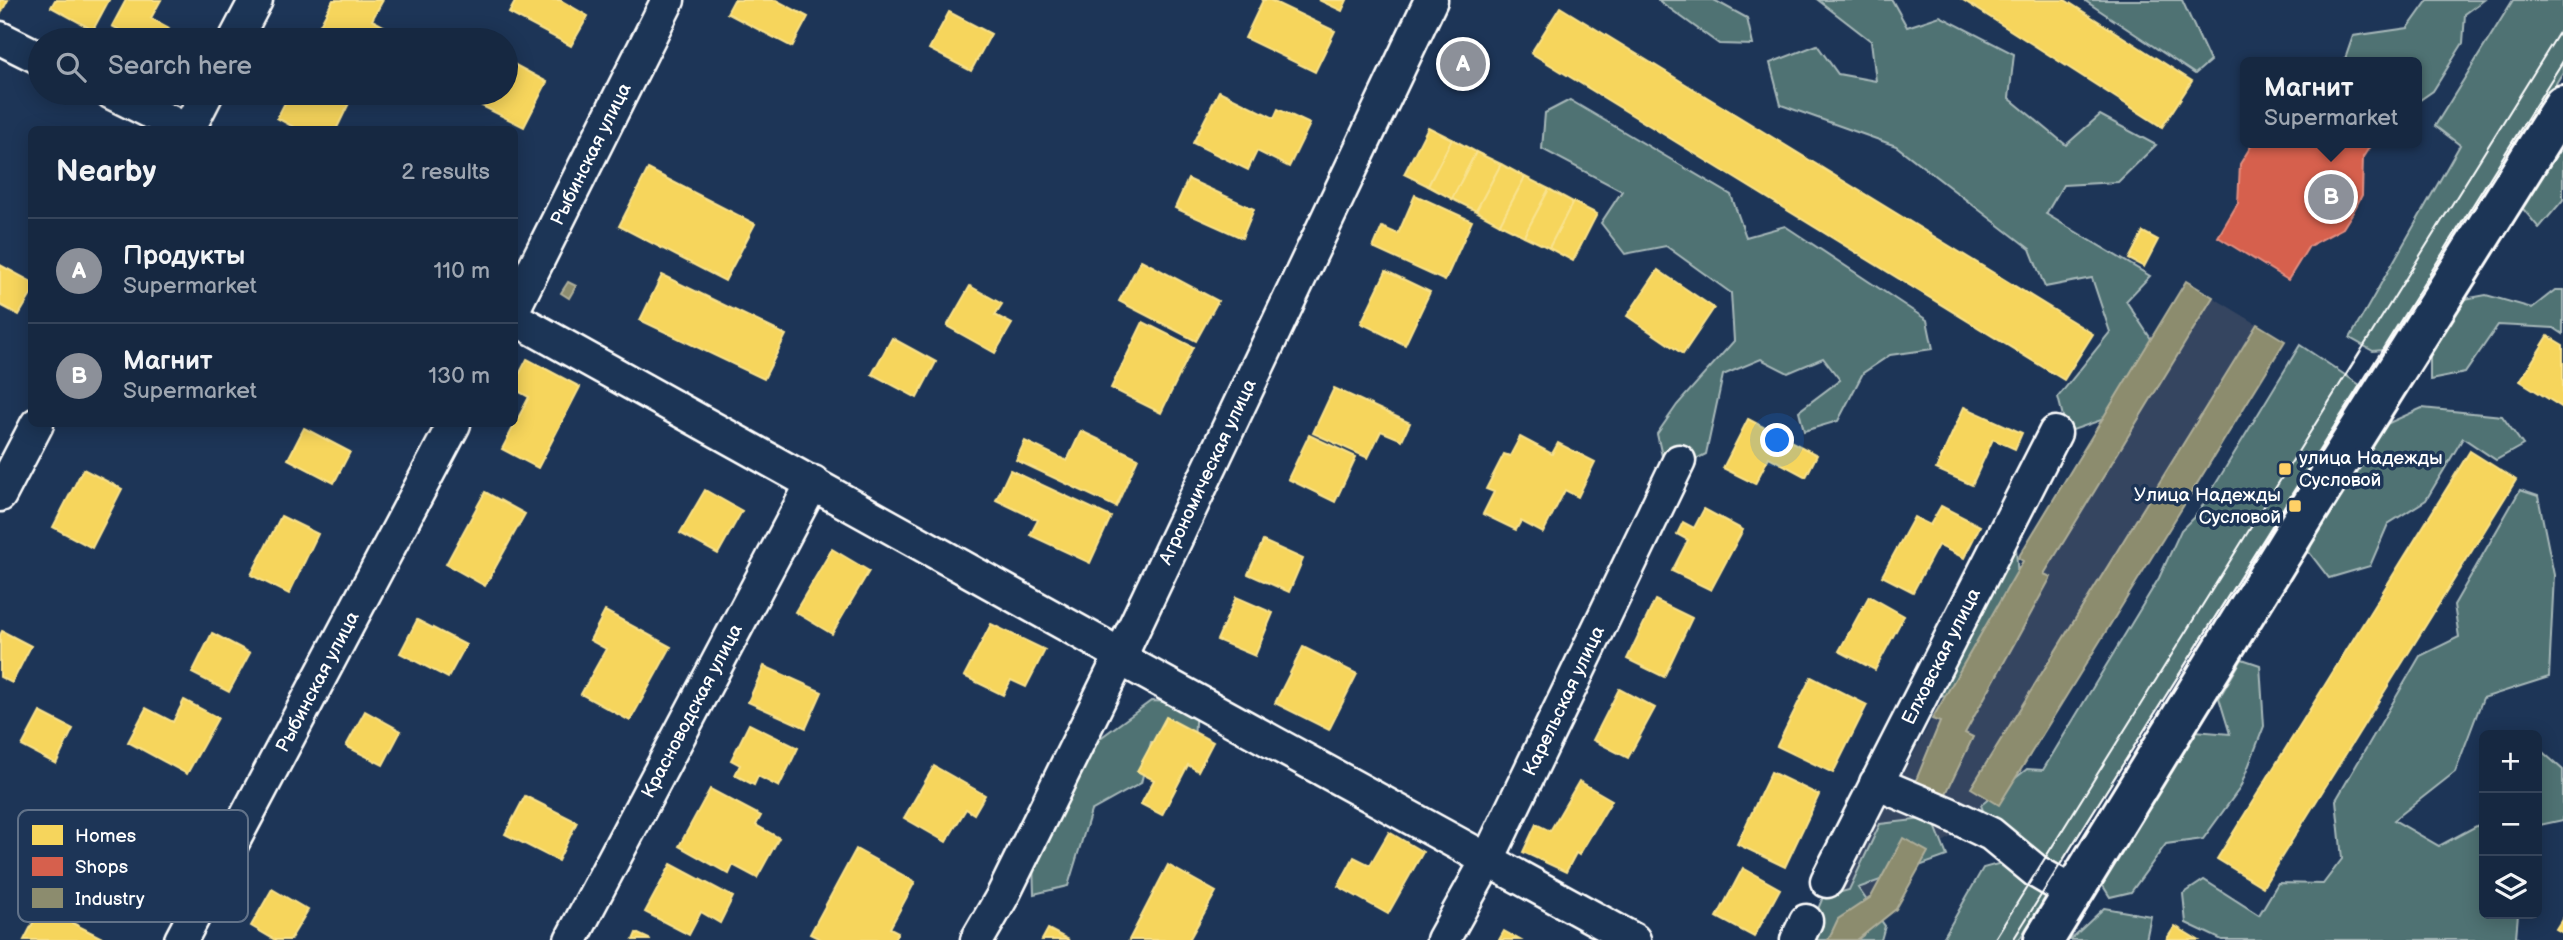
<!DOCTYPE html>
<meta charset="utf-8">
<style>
:root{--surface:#162841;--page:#23344c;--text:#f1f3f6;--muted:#9ea6b1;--line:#35445a;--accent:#8c9099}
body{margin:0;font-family:"Balsamiq Sans",sans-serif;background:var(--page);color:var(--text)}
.controls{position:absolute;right:21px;bottom:21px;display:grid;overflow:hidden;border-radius:10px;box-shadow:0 4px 18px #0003}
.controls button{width:63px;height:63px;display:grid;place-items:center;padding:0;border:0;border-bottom:2px solid var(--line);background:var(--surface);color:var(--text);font:35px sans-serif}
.you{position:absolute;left:1778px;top:441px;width:24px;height:24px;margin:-18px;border:5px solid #fff;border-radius:50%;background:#1a73e8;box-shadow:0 0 0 10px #1a73e833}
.badge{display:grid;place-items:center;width:46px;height:46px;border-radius:50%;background:var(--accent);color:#fff;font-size:23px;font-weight:700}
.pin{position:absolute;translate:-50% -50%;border:4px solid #fff;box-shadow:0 2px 7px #0006}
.popup{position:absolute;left:2240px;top:57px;width:182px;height:91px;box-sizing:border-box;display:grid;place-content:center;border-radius:10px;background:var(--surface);filter:drop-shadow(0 2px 5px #0005);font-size:23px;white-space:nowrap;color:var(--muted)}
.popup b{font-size:26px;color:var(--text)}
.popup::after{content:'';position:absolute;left:50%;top:100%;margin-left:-14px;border:14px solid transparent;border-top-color:var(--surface)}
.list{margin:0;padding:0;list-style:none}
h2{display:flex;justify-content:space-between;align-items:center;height:91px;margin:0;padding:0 28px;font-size:30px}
h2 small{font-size:23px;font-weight:400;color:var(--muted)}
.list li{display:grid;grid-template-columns:46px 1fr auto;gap:21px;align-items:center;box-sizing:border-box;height:105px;padding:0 28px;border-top:2px solid var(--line)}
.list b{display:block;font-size:26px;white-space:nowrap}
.list p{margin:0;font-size:23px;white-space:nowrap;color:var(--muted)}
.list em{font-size:23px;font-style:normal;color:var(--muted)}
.icon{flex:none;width:38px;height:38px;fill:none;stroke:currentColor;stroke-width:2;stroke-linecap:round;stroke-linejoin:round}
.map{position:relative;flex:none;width:2563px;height:940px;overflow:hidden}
.search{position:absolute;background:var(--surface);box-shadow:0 4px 18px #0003;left:28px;top:28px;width:490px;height:77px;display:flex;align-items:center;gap:18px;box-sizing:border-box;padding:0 24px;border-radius:38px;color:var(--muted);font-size:26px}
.panel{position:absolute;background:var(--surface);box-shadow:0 4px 18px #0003;left:28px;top:126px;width:490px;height:301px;border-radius:10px}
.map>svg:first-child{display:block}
.built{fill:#344460}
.green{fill:#4f7273;stroke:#a7b8b9;stroke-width:2}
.homes{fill:#f6d55c;stroke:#f9e28d;stroke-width:2}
.shops{fill:#d6604d;stroke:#e29082;stroke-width:2}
.industry{fill:#8c8c6e;stroke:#aeae9a;stroke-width:2}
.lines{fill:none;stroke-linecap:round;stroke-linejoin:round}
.street-casing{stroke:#fff;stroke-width:37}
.secondary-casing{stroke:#fff;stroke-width:44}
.street{stroke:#1d3557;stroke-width:32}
.secondary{stroke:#1d3557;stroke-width:38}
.tram{stroke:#fff;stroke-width:2}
.poi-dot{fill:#ffd166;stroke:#1d3557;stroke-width:2.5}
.labels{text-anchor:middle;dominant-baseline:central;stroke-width:7;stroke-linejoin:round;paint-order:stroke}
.street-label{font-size:19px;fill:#fff;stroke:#1d3557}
.poi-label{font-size:19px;fill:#fff;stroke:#1d3557;text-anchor:start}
.key{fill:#1d3557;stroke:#617289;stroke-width:2}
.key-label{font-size:19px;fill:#fff}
</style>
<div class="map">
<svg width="2563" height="940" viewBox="0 0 2563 940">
<rect width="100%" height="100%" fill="#1d3557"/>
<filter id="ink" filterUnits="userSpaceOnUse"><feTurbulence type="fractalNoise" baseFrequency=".0143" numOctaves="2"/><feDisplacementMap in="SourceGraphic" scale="14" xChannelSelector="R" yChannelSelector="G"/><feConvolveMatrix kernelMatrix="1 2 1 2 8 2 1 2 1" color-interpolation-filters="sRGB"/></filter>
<g filter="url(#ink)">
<polygon class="built" points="2186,281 2285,341 1999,805 1928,852 1896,909 1814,940 1932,719 2022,561 2018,558"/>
<g class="green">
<polygon points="1658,0 1714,0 1747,18 1753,45 1719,44"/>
<polygon points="1818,0 1892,0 1907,27 1940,16 2014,54 2009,98 2066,145 2100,115 2156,145 2118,182 2063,185 2046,214 2150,276 2126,301 2157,348 2110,417 2067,432 2058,397 2110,332 2092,278 2045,287 2030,249 1896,146 1781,105 1770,63 1817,45 1838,74 1876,81 1871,41"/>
<polygon points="2084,0 2182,0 2210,61 2195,74"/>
<polygon points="2428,0 2484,0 2465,14 2463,43 2433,91 2417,102 2417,62 2344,62 2353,36 2408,28"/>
<polygon points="2513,0 2563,0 2563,72 2392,349 2373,351 2350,338 2460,145 2435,126"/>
<polygon points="1570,100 1731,195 1746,237 1785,226 1927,320 1933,349 1890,355 1863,373 1838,421 1804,431 1799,411 1840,380 1823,358 1788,373 1761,359 1723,375 1706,454 1666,474 1657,434 1677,405 1734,341 1731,293 1666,246 1625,254 1601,223 1622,191 1542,149 1545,113"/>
<polygon points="2563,125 2563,200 2539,228 2518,203"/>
<polygon points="2555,290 2563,290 2563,334 2554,328 2498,325 2465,373 2430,380 2430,337 2454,301 2486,295 2532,308"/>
<polygon points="2300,345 2360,385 2060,865 1988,824 1981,805 2027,769 2043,770 2159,578 2181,530 2198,513"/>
<polygon points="2422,408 2502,416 2523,445 2496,460 2463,438 2426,500 2388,524 2370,566 2329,578 2309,552 2325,498 2371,431"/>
<polygon points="2520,490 2538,496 2554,575 2549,677 2483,698 2455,772 2394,820 2439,846 2484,822 2484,914 2518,914 2516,937 2521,940 2222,940 2186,923 2183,894 2204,880 2259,915 2278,883 2323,884 2342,859 2336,800 2420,656 2459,637 2454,605"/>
<polygon points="2015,531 2018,580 1954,696 1917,694 1973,586 1979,543"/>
<polygon points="2242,659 2260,665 2264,726 2240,788 2203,839 2166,844 2131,892 2110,897 2100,881 2133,835 2139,802 2195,731 2230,734 2219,698"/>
<polygon points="1151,701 1196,703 1194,743 1151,742 1141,783 1091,811 1068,886 1034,894 1032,830 1099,739"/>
<polygon points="2537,747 2563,770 2563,820 2540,825 2537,823"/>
<polygon points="1932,818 1947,856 1858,888 1885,926 1881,940 1805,940 1823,897 1849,890 1880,824"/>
<polygon points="2005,862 2050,890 2019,940 1942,940 1983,868"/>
<polygon points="2104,908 2151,916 2146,940 2070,940"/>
</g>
<g class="homes">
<polygon points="0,0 8,0 0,15"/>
<polygon points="55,0 109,0 93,30 51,7"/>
<polygon points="126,0 161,0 151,18 169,28 162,40 138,40 112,26"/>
<polygon points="333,0 383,0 372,20 391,30 385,40 337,40 317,30"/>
<polygon points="516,0 560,0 588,16 571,46 509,13"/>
<polygon points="734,0 776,0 808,17 792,47 727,13"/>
<polygon points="1263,0 1270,0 1335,31 1315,72 1245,38"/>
<polygon points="1319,0 1347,0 1342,11"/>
<polygon points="1963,0 2065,0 2192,81 2162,127"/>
<polygon points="1560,7 2093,334 2064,380 1531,53"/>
<polygon points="949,12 991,34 971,71 929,49"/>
<polygon points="506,60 547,82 524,127 478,104 484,93 506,93"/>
<polygon points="1219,91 1274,118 1278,109 1310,124 1289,167 1257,151 1248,170 1193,143"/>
<polygon points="290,93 354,93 336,130 299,130 277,118"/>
<polygon points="1428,127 1452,139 1428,186 1404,174"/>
<polygon points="1452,139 1476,152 1452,199 1428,186"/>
<polygon points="1476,152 1501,164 1476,211 1452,199"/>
<polygon points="1501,164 1525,177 1500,224 1476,211"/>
<polygon points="648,169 755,224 725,281 619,226"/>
<polygon points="1525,177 1549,189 1524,236 1500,224"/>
<polygon points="1188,179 1254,209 1242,238 1175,208"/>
<polygon points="1549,189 1573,202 1549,248 1524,236"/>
<polygon points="1415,195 1472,221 1445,281 1373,248 1382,227 1398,234"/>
<polygon points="1573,202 1597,214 1573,261 1549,248"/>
<polygon points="2143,232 2158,240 2144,267 2129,259"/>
<polygon points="1141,260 1218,301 1196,341 1119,301"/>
<polygon points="0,265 32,282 32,293 19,315 0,305"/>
<polygon points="1658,270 1714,308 1683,354 1627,316"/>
<polygon points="1386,271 1430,292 1405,345 1361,323"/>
<polygon points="662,275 786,335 764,379 640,320"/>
<polygon points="970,286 1002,304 995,315 1012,324 995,353 947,326"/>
<polygon points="1143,322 1193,347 1161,413 1111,388"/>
<polygon points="2548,336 2563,345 2563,408 2520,381"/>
<polygon points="892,338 936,362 917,398 872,374"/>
<polygon points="527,359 580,387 538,468 502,449 529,397 514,389 514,384"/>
<polygon points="1334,388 1410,423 1402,440 1381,431 1368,458 1313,433"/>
<polygon points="1964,407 2022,433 2015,449 1993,439 1972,485 1936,469"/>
<polygon points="1748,419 1817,455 1806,477 1769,457 1755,484 1723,468"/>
<polygon points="304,428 350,452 334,483 288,459"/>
<polygon points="1081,431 1138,458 1116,507 1016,460 1025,441 1067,461"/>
<polygon points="1309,435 1356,457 1335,502 1288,479"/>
<polygon points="1520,437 1552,454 1558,443 1595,462 1578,497 1565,490 1543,533 1521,521 1516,530 1483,514 1494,492 1486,489 1504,454 1510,456"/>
<polygon points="2470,451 2516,480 2263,887 2217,859"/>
<polygon points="83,469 122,489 92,548 53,527"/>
<polygon points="1010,470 1111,517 1090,563 1030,535 1038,520 996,500"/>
<polygon points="705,490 742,511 718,554 680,533"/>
<polygon points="485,492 525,514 485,586 446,564"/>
<polygon points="1941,506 1980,526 1964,558 1938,545 1913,592 1882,576 1914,517 1930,525"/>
<polygon points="1704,509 1743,530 1711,590 1672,571 1688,540 1677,534 1683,522 1694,528"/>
<polygon points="281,516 318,534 289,594 251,575"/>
<polygon points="1263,541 1303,559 1289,592 1248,574"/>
<polygon points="832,549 869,571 832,634 795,612"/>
<polygon points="1869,596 1904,616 1875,670 1839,651"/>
<polygon points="1236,597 1273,613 1255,656 1217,640"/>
<polygon points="1655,600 1692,618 1664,677 1627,659"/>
<polygon points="605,611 671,647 630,721 581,694 606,649 590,640"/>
<polygon points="417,620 466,645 448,678 400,653"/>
<polygon points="991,624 1045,650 1026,687 1011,680 1003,695 964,676"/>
<polygon points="2,631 31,646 12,683 0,677 0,635"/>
<polygon points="212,633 250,653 229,692 192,673"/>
<polygon points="1303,647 1357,674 1329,730 1275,703"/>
<polygon points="764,666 822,692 806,728 748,702"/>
<polygon points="1811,677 1867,705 1833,773 1777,746"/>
<polygon points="1619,689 1655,708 1628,758 1593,740"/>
<polygon points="184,700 218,718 187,774 128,742 146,708 173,722"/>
<polygon points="365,711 401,731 383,765 346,746"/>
<polygon points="40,712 73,729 56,764 22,746"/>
<polygon points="1166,717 1213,742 1198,771 1188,765 1162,815 1141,804 1154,780 1137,771"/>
<polygon points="749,724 798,748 779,787 758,776 754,785 735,775 740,765 731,760"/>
<polygon points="934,766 985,795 974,814 966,809 946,842 904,818"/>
<polygon points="1771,772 1819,795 1785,867 1737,844"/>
<polygon points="1579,781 1612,800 1579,855 1576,853 1566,872 1523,852 1536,824 1550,831"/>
<polygon points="710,789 761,816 756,825 779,838 757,878 733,865 729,874 679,846"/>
<polygon points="525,796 577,822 558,861 505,834"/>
<polygon points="94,819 151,851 128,892 72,859"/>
<polygon points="1389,832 1423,852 1388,914 1338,886 1354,857 1370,865"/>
<polygon points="856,849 915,882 890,928 898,932 894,940 822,940 810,934"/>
<polygon points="671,864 733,897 720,923 701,912 689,935 645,912"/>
<polygon points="1168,865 1216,892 1189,940 1129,940"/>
<polygon points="1743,868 1780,889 1754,937 1717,917"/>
<polygon points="272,889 308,910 290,940 275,940 251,926"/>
<polygon points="41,907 106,940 24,940"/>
<polygon points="2563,918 2563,933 2556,929"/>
<polygon points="2175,926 2198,940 2166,940"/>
<polygon points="1048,929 1069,940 1042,940"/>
<polygon points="1504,931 1520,940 1499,940"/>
<polygon points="636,933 651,940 633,940"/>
</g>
<g class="shops">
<polygon points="1458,46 1481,63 1467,83 1444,65"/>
<polygon points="2253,143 2372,143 2363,157 2362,195 2353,212 2343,228 2309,246 2288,280 2218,237 2238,203 2240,164"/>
</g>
<g class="industry">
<polygon points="2186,281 2213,297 2044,574 2051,577 1965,733 1973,737 1943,800 1914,785 1940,722 1932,719 2023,561 2018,558"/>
<polygon points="568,282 576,286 569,298 561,293"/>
<polygon points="2257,324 2285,341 1999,805 1971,788"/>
<polygon points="1903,838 1928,852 1896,909 1857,940 1828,940 1838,919 1871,897"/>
</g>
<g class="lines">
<g class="street-casing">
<g id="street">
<polyline points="0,38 40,58"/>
<polyline points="235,40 256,0"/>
<polyline points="112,93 187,130"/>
<polyline points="188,130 207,93"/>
<path id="s1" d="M 514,308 L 668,0"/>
<polyline points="514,318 1121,655 1130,664 1634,940"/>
<polyline points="0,495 37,424"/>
<polyline points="1876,783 1947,813 1991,834 2037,872 2073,893"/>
<path id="s2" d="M 1827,881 L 2055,433"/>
<path id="s3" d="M 181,940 L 454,424"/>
<path id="s4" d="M 571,940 L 813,482"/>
<path id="s5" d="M 977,940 L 1002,897 L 1121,655 L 1431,0"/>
<path id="s6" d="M 1443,940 L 1487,861 L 1679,461"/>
<polyline points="1797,940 1806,921"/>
</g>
</g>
<g class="secondary-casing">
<polyline id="secondary" points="2044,940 2306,514 2563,105"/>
</g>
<use href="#street" class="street"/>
<use href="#secondary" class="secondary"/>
<g class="tram">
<polyline points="1994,940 2563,26"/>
<polyline points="2013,940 2563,61"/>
</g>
</g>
</g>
<g class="poi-dot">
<rect x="2278" y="462" width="14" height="14" rx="3.5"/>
<rect x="2288" y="499" width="14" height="14" rx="3.5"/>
</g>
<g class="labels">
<g class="street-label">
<text stroke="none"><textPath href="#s1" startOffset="172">Рыбинская улица</textPath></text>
<text stroke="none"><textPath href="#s5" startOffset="522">Агрономическая улица</textPath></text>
<text stroke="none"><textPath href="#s2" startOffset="252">Елховская улица</textPath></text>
<text stroke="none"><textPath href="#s3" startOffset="292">Рыбинская улица</textPath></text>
<text stroke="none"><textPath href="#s6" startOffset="268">Карельская улица</textPath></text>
<text stroke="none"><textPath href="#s4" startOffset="259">Красноводская улица</textPath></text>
</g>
<g class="poi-label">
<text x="2299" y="458">улица Надежды<tspan x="2299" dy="22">Сусловой</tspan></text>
<text x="2281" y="495" text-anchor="end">Улица Надежды<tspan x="2281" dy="22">Сусловой</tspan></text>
</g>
</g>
<rect x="18" y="810" width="230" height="112" rx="10" class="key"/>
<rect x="32" y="825" width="31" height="20" fill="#f6d55c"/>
<rect x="32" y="857" width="31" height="19" fill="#d6604d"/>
<rect x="32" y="888" width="31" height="20" fill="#8c8c6e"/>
<g class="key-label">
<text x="75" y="842">Homes</text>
<text x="75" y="873">Shops</text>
<text x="75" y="905">Industry</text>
</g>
</svg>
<div class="controls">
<button>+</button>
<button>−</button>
<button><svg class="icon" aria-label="layers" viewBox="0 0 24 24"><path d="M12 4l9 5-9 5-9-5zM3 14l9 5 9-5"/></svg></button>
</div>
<div class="you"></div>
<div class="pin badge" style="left:1463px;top:64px">A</div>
<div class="pin badge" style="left:2331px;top:197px">B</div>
<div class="popup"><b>Магнит</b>Supermarket</div>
<div class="search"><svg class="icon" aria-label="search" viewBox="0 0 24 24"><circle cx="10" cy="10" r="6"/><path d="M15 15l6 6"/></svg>Search here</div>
<section class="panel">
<h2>Nearby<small>2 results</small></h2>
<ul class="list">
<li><span class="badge">A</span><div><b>Продукты</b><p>Supermarket</p></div><em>110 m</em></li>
<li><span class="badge">B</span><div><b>Магнит</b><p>Supermarket</p></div><em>130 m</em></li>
</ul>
</section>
</div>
